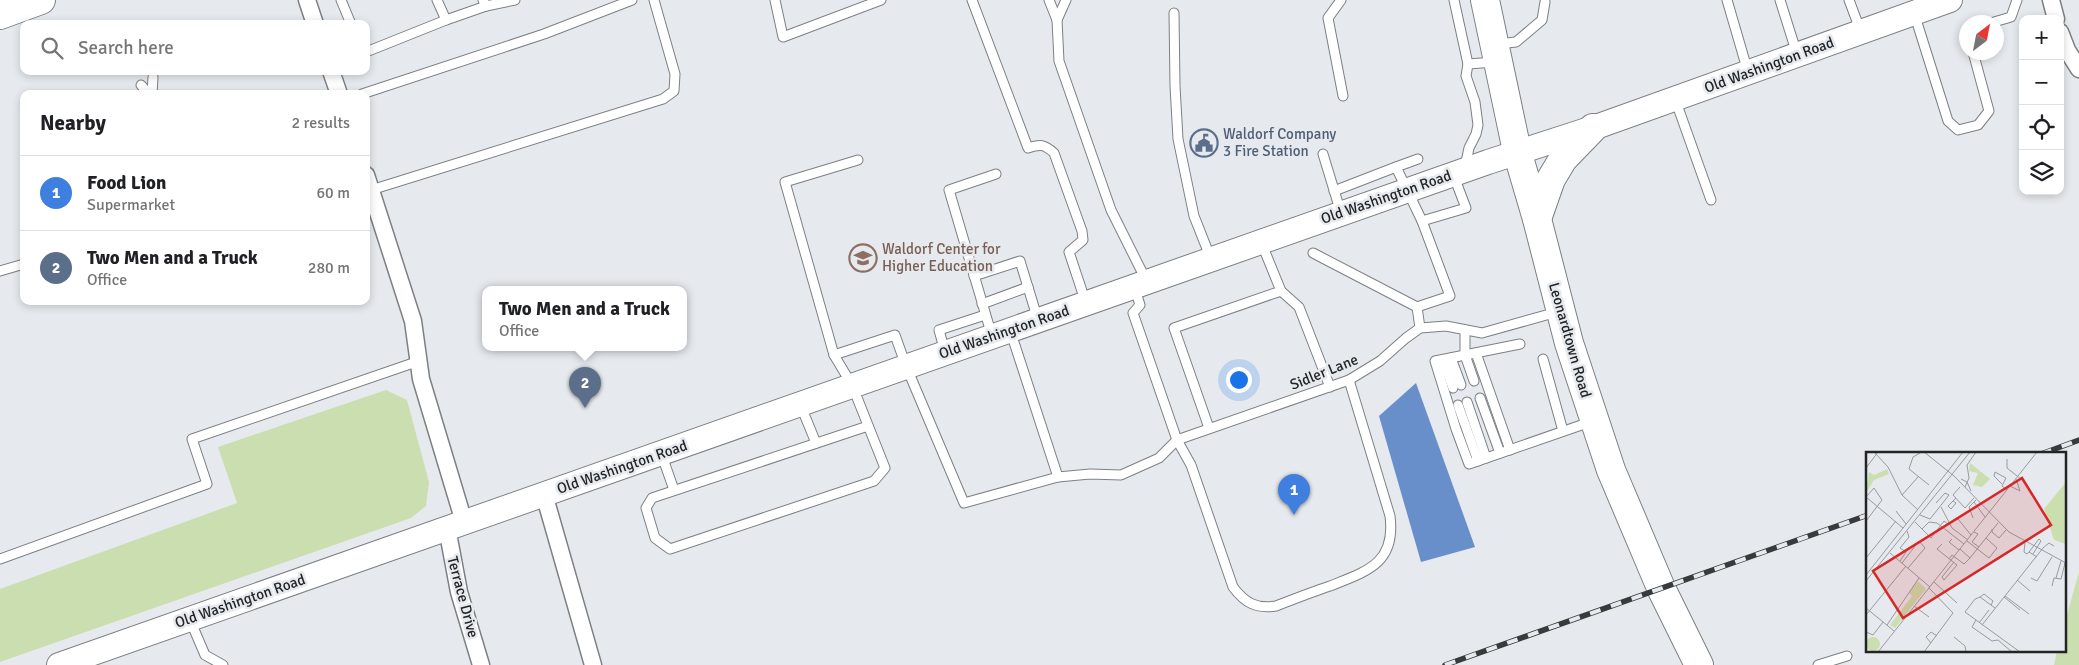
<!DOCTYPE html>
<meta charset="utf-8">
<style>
:root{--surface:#fff;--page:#f6f6f6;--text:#202124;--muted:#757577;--line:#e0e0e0;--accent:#1a73e8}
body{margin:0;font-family:Signika,sans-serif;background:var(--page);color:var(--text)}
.controls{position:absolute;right:15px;top:15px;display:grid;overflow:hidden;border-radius:10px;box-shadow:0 2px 8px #0003}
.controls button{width:45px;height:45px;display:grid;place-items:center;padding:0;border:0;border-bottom:1px solid var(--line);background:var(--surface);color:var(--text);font:25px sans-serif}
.compass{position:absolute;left:1959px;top:15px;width:45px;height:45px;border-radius:50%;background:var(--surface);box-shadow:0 2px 8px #0003;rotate:32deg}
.you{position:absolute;left:1238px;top:379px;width:18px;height:18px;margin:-12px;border:4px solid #fff;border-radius:50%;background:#1a73e8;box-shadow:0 0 0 8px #1a73e833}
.badge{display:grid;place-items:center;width:32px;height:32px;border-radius:50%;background:var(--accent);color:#fff;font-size:16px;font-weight:700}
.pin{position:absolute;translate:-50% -41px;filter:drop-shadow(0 1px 2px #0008)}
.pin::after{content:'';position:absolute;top:26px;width:18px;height:15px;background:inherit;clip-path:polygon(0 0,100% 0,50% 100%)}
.popup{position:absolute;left:482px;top:286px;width:205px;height:65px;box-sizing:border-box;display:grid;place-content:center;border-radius:10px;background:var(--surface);filter:drop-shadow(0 1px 4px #0005);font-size:16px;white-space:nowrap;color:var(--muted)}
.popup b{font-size:19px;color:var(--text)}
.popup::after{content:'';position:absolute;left:50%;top:100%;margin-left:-10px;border:10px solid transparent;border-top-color:var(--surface)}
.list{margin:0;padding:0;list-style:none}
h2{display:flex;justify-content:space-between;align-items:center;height:65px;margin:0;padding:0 20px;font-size:21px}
h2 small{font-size:16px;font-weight:400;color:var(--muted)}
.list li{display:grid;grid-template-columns:32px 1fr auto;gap:15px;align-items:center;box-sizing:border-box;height:75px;padding:0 20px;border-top:1px solid var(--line)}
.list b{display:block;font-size:19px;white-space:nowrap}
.list p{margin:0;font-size:16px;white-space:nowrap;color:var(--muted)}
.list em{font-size:16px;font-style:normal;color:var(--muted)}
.icon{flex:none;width:28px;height:28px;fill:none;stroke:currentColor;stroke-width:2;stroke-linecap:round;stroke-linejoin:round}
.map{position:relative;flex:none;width:2079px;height:665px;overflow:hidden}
.search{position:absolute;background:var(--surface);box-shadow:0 2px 8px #0003;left:20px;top:20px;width:350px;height:55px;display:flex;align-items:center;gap:12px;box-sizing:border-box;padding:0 18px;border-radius:10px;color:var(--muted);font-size:19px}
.panel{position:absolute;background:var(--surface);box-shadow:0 2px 8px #0003;left:20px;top:90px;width:350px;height:215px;border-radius:10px}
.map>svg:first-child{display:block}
.green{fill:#cbdeb0}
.water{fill:#698fca}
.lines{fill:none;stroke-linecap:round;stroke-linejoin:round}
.service-casing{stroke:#7c8083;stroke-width:11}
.minor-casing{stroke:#7c8083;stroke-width:19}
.secondary-casing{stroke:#7c8083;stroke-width:26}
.trunk-casing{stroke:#7c8083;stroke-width:30}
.service{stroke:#fff;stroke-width:9}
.minor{stroke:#fff;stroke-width:16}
.secondary{stroke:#fff;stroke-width:24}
.trunk{stroke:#fff;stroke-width:28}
.rail-casing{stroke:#383b3c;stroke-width:5.5}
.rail{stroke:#e6eaee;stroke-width:4;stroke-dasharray:11;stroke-linecap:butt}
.labels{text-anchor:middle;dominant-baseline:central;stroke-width:5;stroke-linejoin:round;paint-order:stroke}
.street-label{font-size:15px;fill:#222425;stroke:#e6eaee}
.service-label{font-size:15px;fill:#4e5e75;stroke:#e6eaee;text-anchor:start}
.education-label{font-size:15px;fill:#785e54;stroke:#e6eaee;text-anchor:start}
.inset-road{fill:none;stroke:#989b9e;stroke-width:1}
.view{fill:#d62828;fill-opacity:0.15;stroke:#d62828;stroke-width:2.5}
.inset-edge{fill:none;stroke:#222425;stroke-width:2.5}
</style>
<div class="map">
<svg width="2079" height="665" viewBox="0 0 2079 665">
<rect width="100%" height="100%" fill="#e6eaee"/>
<g class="green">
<polygon points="386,390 407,400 429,482 426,506 411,518 0,662 0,589 237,503 218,447"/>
<polygon points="2079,572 2079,665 2054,665 2057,651 2065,651 2065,622"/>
</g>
<polygon class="water" points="1416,383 1475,547 1421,562 1379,416"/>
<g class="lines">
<g class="service-casing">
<g id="service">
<polyline points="341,0 351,24"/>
<polyline points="775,0 783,37 881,0"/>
<path d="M 972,0 L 1028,148 C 1040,144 1044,144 1054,153 L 1082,231 L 1083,240 L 1069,252 L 1086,303"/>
<polyline points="1049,0 1057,20"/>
<polyline points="1066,0 1057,20 1059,61 1111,210 1146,280"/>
<polyline points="1341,0 1328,18 1343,96"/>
<polyline points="1454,0 1468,64 1466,76 1475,102 1478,125 1476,134 1469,148 1465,167"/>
<polyline points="1727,0 1748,72"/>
<polyline points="1780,0 1797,54"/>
<polyline points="1849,0 1861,32"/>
<polyline points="486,6 515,0"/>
<polyline points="1174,13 1175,86 1178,139 1194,216 1211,259"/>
<polyline points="1914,13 1948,121 1958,130 1978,125 1989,111 1973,52"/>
<polyline points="446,20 486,6 483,0"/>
<polyline points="1994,22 2011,17 2017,0"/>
<polyline points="1498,44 1516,42 1542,20 1545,2"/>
<polyline points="366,52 446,20 437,0"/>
<polyline points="1468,64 1495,62"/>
<polyline points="141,85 149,94"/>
<polyline points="152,94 153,77"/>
<polyline points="362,94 544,34 632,0"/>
<polyline points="1675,99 1711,200"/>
<polyline points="1323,154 1341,213"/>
<polyline points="1418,159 1396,167 1422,221 1466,208 1453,174"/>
<polyline points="858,160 785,182 834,355 852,385 885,468 874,481 670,549 655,538 646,508 652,498 868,426"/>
<polyline points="371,190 663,99 674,91 675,74 654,0"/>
<polyline points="1334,191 1396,167"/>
<polyline points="1313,253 1417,307"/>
<polyline points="0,271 24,264"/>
<polyline points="974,276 1020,261 1038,320"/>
<path d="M 1134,286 L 1140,305 L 1133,313 L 1177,440 L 1191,465 L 1233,587 C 1245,603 1256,609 1276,606 C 1294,599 1312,592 1330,586 C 1368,571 1396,563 1390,516 L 1349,380"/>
<polyline points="1281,291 1299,307 1330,387"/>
<polyline points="982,304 1028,287"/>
<polyline points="1420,328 1417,307 1450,296 1422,221"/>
<polyline points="1465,330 1465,355 1435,361 1456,429 1469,464 1593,421"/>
<polyline points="992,336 949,190 996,174"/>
<polyline points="945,352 939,330 985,315"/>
<polyline points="1476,353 1510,450"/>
<polyline points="834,355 895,335 906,366 964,503 1058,477 1010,330"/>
<polyline points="1451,358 1461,385"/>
<polyline points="1543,359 1563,431"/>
<polyline points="1443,360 1453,388"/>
<polyline points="1474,381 1465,355 1520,344"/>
<polyline points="1480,398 1500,453"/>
<polyline points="1467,402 1486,458"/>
<polyline points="800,404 816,443"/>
<polyline points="1458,405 1478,461"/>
<polyline points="1209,428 1174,328 1281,291 1261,242"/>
<polyline points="661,453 674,490"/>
<polyline points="1058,477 1090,474 1121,475 1159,458 1177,440 1349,380 1380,361 1406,338 1420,328 1446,326 1482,333 1557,312"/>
<polyline points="0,559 207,484 192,439 419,361"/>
<polyline points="190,620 205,655 223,665"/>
<polyline points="1818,665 1847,656"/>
</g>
</g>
<g class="minor-casing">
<g id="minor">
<polyline points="307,0 315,24"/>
<polyline points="2051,0 2056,19"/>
<polyline points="2060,32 2067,50 2079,69"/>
<polyline points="331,71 339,94"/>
<polyline points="366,175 413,321 421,379 464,522"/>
<polyline points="544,494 593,665"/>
<polyline points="447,528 459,592 481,665"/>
</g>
</g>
<g class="secondary-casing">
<polyline id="secondary" points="59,665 1488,162 1593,128 1950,0"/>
</g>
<g class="trunk-casing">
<g id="trunk">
<polyline points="1485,0 1517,151 1537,219 1569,343 1611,470 1661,588 1699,665"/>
<polyline points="0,15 41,0"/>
<polyline points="1537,219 1551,179 1563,159 1593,128"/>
</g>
</g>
<use href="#service" class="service"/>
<use href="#minor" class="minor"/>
<use href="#secondary" class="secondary"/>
<use href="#trunk" class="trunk"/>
<g class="rail-casing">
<g id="rail">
<polyline points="2041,454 2079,440"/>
<polyline points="1445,665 1868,515"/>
</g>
</g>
<use href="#rail" class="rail"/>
</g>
<defs>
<g id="civic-ring" transform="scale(1.4375)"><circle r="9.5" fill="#e6eaee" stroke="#5c6f8a" stroke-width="1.5"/><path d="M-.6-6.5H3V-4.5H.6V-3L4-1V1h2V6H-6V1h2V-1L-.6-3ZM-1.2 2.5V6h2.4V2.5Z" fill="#5c6f8a"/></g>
<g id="school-ring" transform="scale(1.4375)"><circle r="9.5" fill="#e6eaee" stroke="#8d6e63" stroke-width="1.5"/><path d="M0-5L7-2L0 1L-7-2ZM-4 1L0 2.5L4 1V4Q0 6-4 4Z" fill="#8d6e63"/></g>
</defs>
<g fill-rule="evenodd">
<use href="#civic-ring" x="1204" y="143"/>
<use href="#school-ring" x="863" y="258"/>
</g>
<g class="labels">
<g class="street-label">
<text transform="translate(1769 65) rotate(-20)">Old Washington Road</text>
<text transform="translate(1386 197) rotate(-19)">Old Washington Road</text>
<text transform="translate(1004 332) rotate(-19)">Old Washington Road</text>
<text transform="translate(1570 340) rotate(74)">Leonardtown Road</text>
<text transform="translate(1324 372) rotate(-22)">Sidler Lane</text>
<text transform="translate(622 467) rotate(-19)">Old Washington Road</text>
<text transform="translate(463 597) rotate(75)">Terrace Drive</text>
<text transform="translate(240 601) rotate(-19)">Old Washington Road</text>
</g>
<g class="service-label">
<text x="1223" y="134">Waldorf Company<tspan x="1223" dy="17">3 Fire Station</tspan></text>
</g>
<g class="education-label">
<text x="882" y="249">Waldorf Center for<tspan x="882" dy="17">Higher Education</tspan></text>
</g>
</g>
<g transform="translate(1866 452)">
<rect width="200" height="200" fill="#e6eaee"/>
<path d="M 104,11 L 124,27 L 116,35 L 107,33 L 112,21 L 103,19 ZM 21,17 L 23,22 L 8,28 L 0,41 L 3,20 L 8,23 ZM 200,30 L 200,92 L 188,88 L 178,57 ZM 52,129 L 60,137 L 29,176 L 24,173 L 46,144 L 43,141 ZM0 192a7 7 0 1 1 14 0a7 7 0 1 1-14 0Z" fill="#cbdeb0"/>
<path class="inset-road" d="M 8,0 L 22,15 L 36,43 L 52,58M 58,0 L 88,24 L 143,80 L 200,111M 54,1 L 47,5 L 43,17 L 63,33M 141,7 L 141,16 L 160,31M 0,16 L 12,0M 95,27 L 101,30 L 105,39M 136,32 L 128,24 L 129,20 L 140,26 L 136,34 L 141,38M 144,34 L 154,39 L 150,27M 94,35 L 87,43 L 99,56 L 108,46M 99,35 L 103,26 L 101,13 L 110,0M 36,43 L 52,25M 0,45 L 8,36 L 16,48 L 0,69M 0,45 L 37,76M 87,49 L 90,51 L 85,57 L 82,54 L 90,46M 108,50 L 119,65M 75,55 L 86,76 L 102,88M 30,59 L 40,72M 54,63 L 64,67 L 83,43 L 79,41 L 70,51M 107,66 L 103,55 L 110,48M 92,67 L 105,83M 49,70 L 56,77 L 63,70 L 71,71 L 98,92M 56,77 L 65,86 L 78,69 L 83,73M 126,77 L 126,80 L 133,86 L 140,78M 108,80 L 112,82 L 106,90 L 113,95M 86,87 L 83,90 L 93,98M 101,89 L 123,106 L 131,96 L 120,86M 159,91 L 158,100 L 161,102 L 163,100M 76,92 L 71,97 L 91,113 L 78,128 L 76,125 L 88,110M 24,101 L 64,135M 167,102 L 175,89 L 173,87 L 163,100 L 171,105M 0,106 L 30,69M 104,106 L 132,71M 83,107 L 86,103 L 98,112 L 104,106 L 94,97M 34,109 L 40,100 L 34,96 L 43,85 L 41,79M 36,111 L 53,89M 42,116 L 59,96 L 53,89M 0,123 L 97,0M 165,126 L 171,129 L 186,105M 190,126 L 195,109M 151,128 L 164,139M 0,129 L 104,0M 68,130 L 91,151M 186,134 L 188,126 L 195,127 L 199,111M 139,144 L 163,162M 114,145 L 118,142 L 127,149 L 125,153M 138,145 L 154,158M 48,154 L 63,165M 0,156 L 28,179M 129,156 L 114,145 L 109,147 L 99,160 L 154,200M 0,163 L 40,114M 110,168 L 106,175 L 126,189 L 132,188 L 146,200M 113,171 L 123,158M 21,173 L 53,126M 116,173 L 177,96 L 183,91 L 188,94M 0,180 L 7,183 L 17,170M 88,185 L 99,194 L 100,200M 65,191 L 60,185 L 65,180 L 71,184M 12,200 L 171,0M 58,200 L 87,161 L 63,136"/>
<path class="view" d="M 156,26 L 185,73 L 37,166 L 7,119 Z"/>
<rect width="200" height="200" class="inset-edge"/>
</g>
</svg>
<div class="controls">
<button>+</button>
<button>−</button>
<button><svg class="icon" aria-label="locate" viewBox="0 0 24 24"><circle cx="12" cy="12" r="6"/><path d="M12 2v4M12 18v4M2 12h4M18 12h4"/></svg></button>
<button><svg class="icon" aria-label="layers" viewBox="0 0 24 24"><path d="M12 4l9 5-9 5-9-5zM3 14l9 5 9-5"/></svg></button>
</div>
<svg class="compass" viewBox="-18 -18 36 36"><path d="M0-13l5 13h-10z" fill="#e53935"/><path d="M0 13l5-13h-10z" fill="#757577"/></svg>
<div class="you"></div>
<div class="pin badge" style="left:1294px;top:515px;background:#3f7fe0">1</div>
<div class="pin badge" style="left:585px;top:408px;background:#5c6f8a">2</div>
<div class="popup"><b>Two Men and a Truck</b>Office</div>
<div class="search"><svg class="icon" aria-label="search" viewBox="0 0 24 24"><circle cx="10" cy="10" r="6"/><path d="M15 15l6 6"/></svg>Search here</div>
<section class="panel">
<h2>Nearby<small>2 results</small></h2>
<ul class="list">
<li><span class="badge" style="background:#3f7fe0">1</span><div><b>Food Lion</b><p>Supermarket</p></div><em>60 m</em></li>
<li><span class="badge" style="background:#5c6f8a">2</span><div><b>Two Men and a Truck</b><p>Office</p></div><em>280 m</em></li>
</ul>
</section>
</div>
